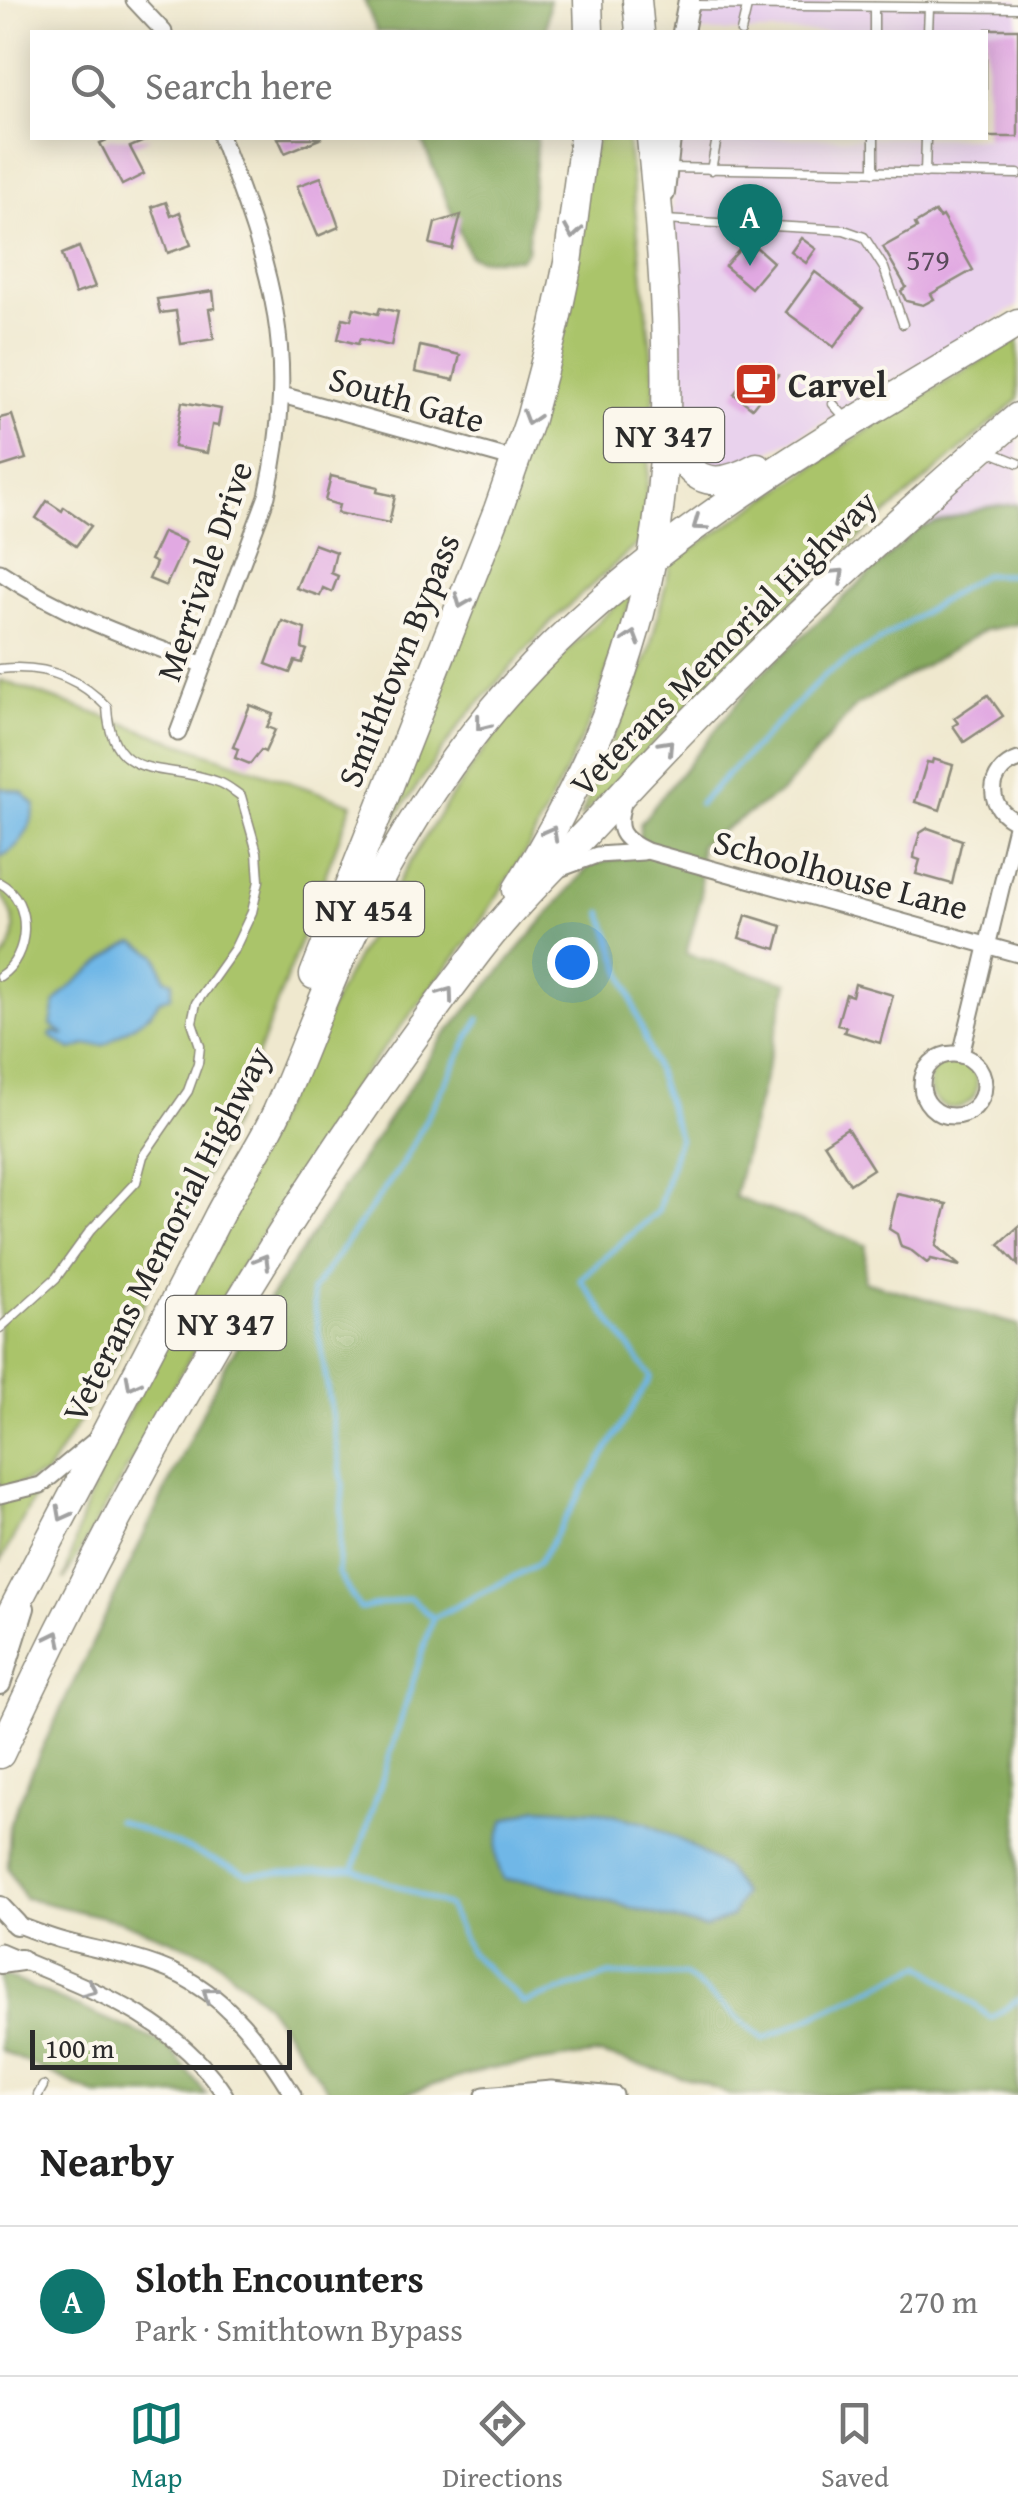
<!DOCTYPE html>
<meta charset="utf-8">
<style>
:root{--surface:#fff;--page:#f6f6f6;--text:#222;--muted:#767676;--line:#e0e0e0;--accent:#0f766e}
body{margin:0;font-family:"Gentium Book Plus",serif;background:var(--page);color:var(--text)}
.scale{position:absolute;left:30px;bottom:25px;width:262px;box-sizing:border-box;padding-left:10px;border:5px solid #2b2b2b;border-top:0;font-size:28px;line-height:35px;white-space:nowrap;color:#2b2b2b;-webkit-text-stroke:8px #fbf7ec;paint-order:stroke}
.you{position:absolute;left:572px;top:962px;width:35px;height:35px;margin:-25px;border:8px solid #fff;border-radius:50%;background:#1a73e8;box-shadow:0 0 0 15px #1a73e833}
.badge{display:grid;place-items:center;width:65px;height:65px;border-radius:50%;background:var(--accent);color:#fff;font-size:32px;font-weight:700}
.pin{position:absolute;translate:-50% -82px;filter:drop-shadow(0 2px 5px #0008)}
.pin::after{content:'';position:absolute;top:52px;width:35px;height:30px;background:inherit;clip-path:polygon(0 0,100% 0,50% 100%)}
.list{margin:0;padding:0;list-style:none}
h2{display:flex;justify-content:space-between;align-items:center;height:130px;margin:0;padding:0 40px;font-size:42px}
h2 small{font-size:32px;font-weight:400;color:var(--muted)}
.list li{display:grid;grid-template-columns:65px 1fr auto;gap:30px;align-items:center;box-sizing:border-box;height:150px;padding:0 40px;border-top:2px solid var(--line)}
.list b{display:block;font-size:38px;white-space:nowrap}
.list p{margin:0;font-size:32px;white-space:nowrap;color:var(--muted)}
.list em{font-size:32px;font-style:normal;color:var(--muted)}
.icon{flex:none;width:55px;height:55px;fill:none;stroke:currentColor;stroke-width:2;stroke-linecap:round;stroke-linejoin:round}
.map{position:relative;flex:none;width:1018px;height:2095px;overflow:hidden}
.search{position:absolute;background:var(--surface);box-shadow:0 5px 25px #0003;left:30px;right:30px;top:30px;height:110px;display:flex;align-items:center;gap:25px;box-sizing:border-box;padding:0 35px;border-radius:0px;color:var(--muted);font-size:38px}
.sheet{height:280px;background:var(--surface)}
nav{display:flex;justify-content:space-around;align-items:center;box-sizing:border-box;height:140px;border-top:2px solid var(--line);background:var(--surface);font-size:28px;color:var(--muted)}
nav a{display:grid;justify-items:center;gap:5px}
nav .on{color:var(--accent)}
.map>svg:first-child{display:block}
.built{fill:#e9d2ed}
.green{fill:#aac46a;stroke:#6a784a;stroke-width:2.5}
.forest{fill:#87aa5e;stroke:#596a44;stroke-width:2.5;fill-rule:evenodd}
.water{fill:#6fb7e7;stroke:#4d7189;stroke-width:2.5}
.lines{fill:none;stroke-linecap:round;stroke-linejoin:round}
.stream{stroke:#6fb7e7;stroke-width:5}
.building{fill:#e1a9e2}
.lane-casing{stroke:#8d8a7c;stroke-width:11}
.street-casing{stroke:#8d8a7c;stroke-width:19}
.secondary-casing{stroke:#8d8a7c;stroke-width:24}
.highway-casing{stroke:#8d8a7c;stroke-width:31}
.lane{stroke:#fff;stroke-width:8}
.street{stroke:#fff;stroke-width:15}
.secondary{stroke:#fff;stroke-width:20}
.highway{stroke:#fff;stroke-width:28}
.oneway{stroke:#a0a0a0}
.labels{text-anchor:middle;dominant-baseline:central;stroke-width:8;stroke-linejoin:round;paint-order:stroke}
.number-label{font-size:30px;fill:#584a59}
.shield{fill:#fbf7ec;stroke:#696865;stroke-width:2.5}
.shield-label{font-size:32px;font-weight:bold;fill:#2b2b2b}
.poi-label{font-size:35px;font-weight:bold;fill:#2b2b2b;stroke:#fbf7ec;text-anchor:start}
.street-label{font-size:35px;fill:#2b2b2b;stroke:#fbf7ec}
</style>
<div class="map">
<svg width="1018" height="2095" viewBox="0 0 1018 2095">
<rect width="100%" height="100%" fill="#fbf7ec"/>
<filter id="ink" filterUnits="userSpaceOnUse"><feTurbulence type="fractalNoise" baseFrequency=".01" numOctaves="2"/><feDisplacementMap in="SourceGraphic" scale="20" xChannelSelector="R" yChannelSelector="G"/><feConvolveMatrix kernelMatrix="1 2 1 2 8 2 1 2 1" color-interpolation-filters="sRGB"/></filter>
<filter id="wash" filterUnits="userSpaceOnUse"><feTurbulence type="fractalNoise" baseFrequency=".0048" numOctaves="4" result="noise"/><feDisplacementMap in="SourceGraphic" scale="40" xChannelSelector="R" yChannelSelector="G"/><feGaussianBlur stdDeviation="2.25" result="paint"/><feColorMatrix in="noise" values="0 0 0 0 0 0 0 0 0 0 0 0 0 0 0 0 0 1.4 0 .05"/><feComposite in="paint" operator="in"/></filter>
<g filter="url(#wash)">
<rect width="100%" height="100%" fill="#efe8ce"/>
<g class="built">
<polygon points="702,0 1018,0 1018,306 871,395 756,459 703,470 682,437 668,357 675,138 986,138 986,32 695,32"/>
<polygon points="1018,439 1018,504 988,507 919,528"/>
</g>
<g class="green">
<polygon points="597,138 627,138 655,383 643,539 553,620 462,722 382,836 460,637"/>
<polygon points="1018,339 1018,400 833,560 580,818 649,652 671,563 886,418"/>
<path d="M 635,588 L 592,717 L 528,848 L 471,937 L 352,1089 L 241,1268 L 64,1580 L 84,1511 L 103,1464 C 159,1350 216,1237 272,1124 C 346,974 420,824 527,694 C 559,655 598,622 635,588 Z"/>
<path d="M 0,680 L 352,804 L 233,1120 L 112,1369 L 46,1474 L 8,1488 L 0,1488 L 0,962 C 20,940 18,915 0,893 Z"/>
<circle cx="953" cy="1084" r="24"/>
<polygon points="38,1490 0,1563 0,1500"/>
</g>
<g class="forest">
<polygon points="364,0 549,0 546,32 377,32"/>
<polygon points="421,138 537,138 527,251 520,259 478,259 469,255"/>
<path d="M 1018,504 L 1018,624 L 985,630 L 856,706 L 783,791 L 700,845 L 701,898 L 686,954 L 788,983 L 734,1197 L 866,1245 L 864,1281 L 1018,1325 L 1018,2095 L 729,2095 L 705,2084 L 600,2054 L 487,2069 L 401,2095 L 332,2095 L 265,2003 L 211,1955 L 120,1921 L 24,1898 L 8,1867 L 10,1823 L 38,1757 L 225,1365 L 439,1043 L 591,864 L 639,855 L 640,824 L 758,677 L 919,528 L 988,507 ZM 504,1880 L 743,1894 L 705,1928 L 538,1882 Z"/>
<polygon points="0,1976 6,1976 167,2045 207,2095 96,2095 0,2050"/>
</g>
<g class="water">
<path d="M 0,788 L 22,792 L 35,805 C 32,827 21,848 0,857 Z"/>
<path d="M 134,942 L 157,955 L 165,979 L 173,981 L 171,996 L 159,1001 L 150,1014 L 104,1045 L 86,1045 L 71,1050 L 50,1036 L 52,1032 L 65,1035 L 51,1025 C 52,1019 54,1006 56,1002 C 63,990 123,944 134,942 Z"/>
<path d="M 537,1808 L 596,1811 L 645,1823 L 686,1843 L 726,1869 L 743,1894 L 732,1916 L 705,1928 L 538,1882 L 504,1880 C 492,1856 494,1844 505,1820 Z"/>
</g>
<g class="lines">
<g class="stream">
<polyline points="699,804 825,675 982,575 1018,575"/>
<polyline points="432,1617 410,1598 360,1609 338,1573 343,1485 312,1291 403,1163 479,1019"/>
<polyline points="117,1820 248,1874 354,1869 448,1906 470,1953 524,2003 609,1975 685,1975 764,2039 922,1965 991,2018 1018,2000"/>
<polyline points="354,1869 433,1618 538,1564 651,1377 580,1279 658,1211 679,1137 602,912"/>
</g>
</g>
<g id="blocks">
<g class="building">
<rect x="986" y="29" width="32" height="108"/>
<polygon points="111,138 151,138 130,147 144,174 122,185 100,143"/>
<polygon points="278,138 322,138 285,153"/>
<polygon points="321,177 339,227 318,236 297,186"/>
<polygon points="166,202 171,216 180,212 191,245 168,253 152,207"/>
<polygon points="935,212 939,218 942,216 973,270 931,294 934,299 923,305 906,301 901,291 906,287 883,247 917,228 915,224"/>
<polygon points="461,215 452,249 430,244 435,223"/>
<polygon points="801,238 816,249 806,263 791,252"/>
<polygon points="79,247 95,287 75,294 62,254"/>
<polygon points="756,247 773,262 751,288 725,266 740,249 748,257"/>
<polygon points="815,272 863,308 834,347 786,312"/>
<polygon points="213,291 215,308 209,309 214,339 181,344 176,311 160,313 157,299"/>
<polygon points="354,308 378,314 380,308 398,312 391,346 360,339 358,344 338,339 343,318 351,320"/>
<polygon points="420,346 460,355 454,380 415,372"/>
<polygon points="759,361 778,375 752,408 734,394"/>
<polygon points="182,402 221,409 218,426 212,425 207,453 174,447"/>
<polygon points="12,415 26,459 0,467 0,418"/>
<polygon points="331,476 378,487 377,492 395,496 389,523 337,513 339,505 325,501"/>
<polygon points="47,501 62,511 64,507 91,526 76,546 36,518"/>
<polygon points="163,532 186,542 166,586 149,579 156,563 150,560"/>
<polygon points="314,544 336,552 331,573 338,576 332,592 323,588 320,596 296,588"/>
<polygon points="282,621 305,629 302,648 307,650 302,663 295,661 290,673 266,664"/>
<polygon points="988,695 1003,716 964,742 953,726 958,723 954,718"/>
<polygon points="250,705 273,714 267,727 275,730 265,752 261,750 250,764 235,758 238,749 233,747"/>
<polygon points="933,759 953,765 940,810 915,802 927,762 932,763"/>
<polygon points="928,828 962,840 952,884 916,874 920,860 914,858 915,850 920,833"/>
<polygon points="746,915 782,926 776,949 739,938"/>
<polygon points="855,984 893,995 880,1043 844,1032 846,1027 837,1025 846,994 852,996"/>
<polygon points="847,1128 873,1169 850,1184 824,1143"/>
<polygon points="897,1194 947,1204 936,1246 960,1266 931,1259 927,1263 912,1251 901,1247 897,1234 889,1229"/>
<polygon points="1018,1227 1018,1265 999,1244"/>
</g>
</g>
</g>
<g filter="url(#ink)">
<use href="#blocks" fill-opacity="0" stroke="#8d8a7c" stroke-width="2.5"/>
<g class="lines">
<g class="lane-casing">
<g id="lane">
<polyline points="693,5 1018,8"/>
<polyline points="741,32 747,7"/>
<polyline points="874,32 874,7"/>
<polyline points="928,32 929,8"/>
<polyline points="668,168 1018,174"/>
<polyline points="711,170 717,138"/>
<polyline points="874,172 874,138"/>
<polyline points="925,173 926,138"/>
<polyline points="664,220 844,230 864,237 884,268 903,324"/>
<polyline points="833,404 842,414"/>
<polyline points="991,452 1018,463"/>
<path d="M 0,669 C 43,664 78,676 107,707 C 111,787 169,761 221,783 C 228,786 235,792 241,796 L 257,852 L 259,881 L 252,912 L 235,948 L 196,1003 L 192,1022 L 200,1046 L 198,1063 L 188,1091 L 143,1156 L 136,1182 L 90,1231 L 56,1278 L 0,1328"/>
<path d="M 0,883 C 34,901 30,957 0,976"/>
<polyline points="38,2095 43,2086"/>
</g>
</g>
<g class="street-casing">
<g id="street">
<polyline points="134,0 164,32"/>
<polyline points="282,395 516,460"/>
<path d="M 0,572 C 66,616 130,638 204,665"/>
<path d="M 178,733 L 267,496 C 299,351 272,271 221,138"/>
<path d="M 1018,760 C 985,771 986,810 1018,822"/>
<path d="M 624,801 C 614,830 621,839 647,851 L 1018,954"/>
<polyline points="559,869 597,855 643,852"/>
<circle cx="953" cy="1085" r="31"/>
<polyline points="961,1055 1017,822"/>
<polyline points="0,1495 41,1485 94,1441"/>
<path d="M 10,1922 C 29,1929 48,1937 68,1942 C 109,1953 154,1959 192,1982 C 236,2008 267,2052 293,2095"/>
<path d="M 0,1951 C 84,1987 172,2014 225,2095"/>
<polyline points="484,2095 551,2089 615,2095"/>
</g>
</g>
<g class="secondary-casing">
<g id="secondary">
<polyline points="683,32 689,0"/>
<polyline points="664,193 670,138"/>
<polyline points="0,1684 24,1608"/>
<polyline points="0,1907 16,1924"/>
<polyline points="0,1963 21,1960"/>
</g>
</g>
<g class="highway-casing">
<g id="highway">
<polyline points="588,0 589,32"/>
<polyline points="637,0 640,32"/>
<path d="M 673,425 C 682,480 709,494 757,467"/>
<path d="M 517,890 C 571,804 614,711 640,613 C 680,458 667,294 651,138"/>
<polyline points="314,975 498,510 530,419 555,325 568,263 584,138"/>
<path d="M 0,1635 C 72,1496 147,1357 218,1217 C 236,1182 260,1149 277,1112 C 300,1060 319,1006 343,954 C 386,859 442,766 512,688 C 653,532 840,430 1018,323"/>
<path d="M 0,1754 C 132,1470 288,1198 479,950 C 515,903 560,861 600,818 C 731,675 870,543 1018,417"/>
</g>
</g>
<use href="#lane" class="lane"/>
<use href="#street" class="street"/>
<use href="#secondary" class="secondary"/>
<use href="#highway" class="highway"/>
</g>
<defs><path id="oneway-chevron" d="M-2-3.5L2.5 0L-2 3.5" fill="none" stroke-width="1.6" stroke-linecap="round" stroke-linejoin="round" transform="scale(2.5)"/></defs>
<g class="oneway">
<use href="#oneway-chevron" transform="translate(573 232) rotate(99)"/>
<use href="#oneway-chevron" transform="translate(530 418) rotate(107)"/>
<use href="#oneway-chevron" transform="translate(699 524) rotate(144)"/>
<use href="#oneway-chevron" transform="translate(838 575) rotate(-43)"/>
<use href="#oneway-chevron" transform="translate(462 601) rotate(112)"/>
<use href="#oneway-chevron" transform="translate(632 638) rotate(-73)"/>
<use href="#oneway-chevron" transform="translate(482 724) rotate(128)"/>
<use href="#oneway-chevron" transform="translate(667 746) rotate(-47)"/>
<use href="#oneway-chevron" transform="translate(551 833) rotate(-61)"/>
<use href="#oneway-chevron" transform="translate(447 994) rotate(-54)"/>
<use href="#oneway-chevron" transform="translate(263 1261) rotate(-59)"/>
<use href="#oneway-chevron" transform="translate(132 1383) rotate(118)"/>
<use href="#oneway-chevron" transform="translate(63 1514) rotate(118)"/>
<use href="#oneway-chevron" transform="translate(55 1638) rotate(-64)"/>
<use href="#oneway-chevron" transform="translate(90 1989) rotate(23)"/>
<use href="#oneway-chevron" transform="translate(209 1994) rotate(-143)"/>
</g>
</g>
<defs>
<g id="cafe-square" transform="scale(2.25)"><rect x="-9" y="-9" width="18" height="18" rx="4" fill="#c8321e" stroke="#fbf7ec"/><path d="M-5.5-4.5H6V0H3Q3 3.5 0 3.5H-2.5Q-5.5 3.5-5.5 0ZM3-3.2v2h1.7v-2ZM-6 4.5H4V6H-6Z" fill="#fff"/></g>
</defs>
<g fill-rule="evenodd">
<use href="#cafe-square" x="756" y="384"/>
</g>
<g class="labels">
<g class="number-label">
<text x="928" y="259">579</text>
</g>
<g class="shield">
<rect x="604" y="408" width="120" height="54" rx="8"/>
<rect x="304" y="882" width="120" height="54" rx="8"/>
<rect x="166" y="1296" width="120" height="54" rx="8"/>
</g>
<g class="shield-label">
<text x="664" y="435">NY 347</text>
<text x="364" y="909">NY 454</text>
<text x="226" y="1323">NY 347</text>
</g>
<g class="poi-label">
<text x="788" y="384">Carvel</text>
</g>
<g class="street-label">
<text transform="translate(407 399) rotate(16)">South Gate</text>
<text transform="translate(204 571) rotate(-71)">Merrivale Drive</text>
<text transform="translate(723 643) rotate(-45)">Veterans Memorial Highway</text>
<text transform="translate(398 660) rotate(-68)">Smithtown Bypass</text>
<text transform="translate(841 874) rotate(15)">Schoolhouse Lane</text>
<text transform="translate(166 1234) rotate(-63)">Veterans Memorial Highway</text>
</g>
</g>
</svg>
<div class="scale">100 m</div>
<div class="you"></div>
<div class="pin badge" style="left:750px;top:266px">A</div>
<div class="search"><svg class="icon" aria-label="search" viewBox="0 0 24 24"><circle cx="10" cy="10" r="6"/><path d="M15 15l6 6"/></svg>Search here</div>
</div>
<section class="sheet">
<h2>Nearby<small></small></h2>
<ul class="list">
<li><span class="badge">A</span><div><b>Sloth Encounters</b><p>Park · Smithtown Bypass</p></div><em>270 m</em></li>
</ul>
</section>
<nav>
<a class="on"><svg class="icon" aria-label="map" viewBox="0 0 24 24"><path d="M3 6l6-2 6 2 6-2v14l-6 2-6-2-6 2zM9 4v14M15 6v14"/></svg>Map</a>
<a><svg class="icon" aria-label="directions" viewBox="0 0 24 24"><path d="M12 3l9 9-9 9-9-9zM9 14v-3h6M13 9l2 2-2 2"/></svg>Directions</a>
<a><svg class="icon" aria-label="saved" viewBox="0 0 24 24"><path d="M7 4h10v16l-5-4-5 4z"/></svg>Saved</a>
</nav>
